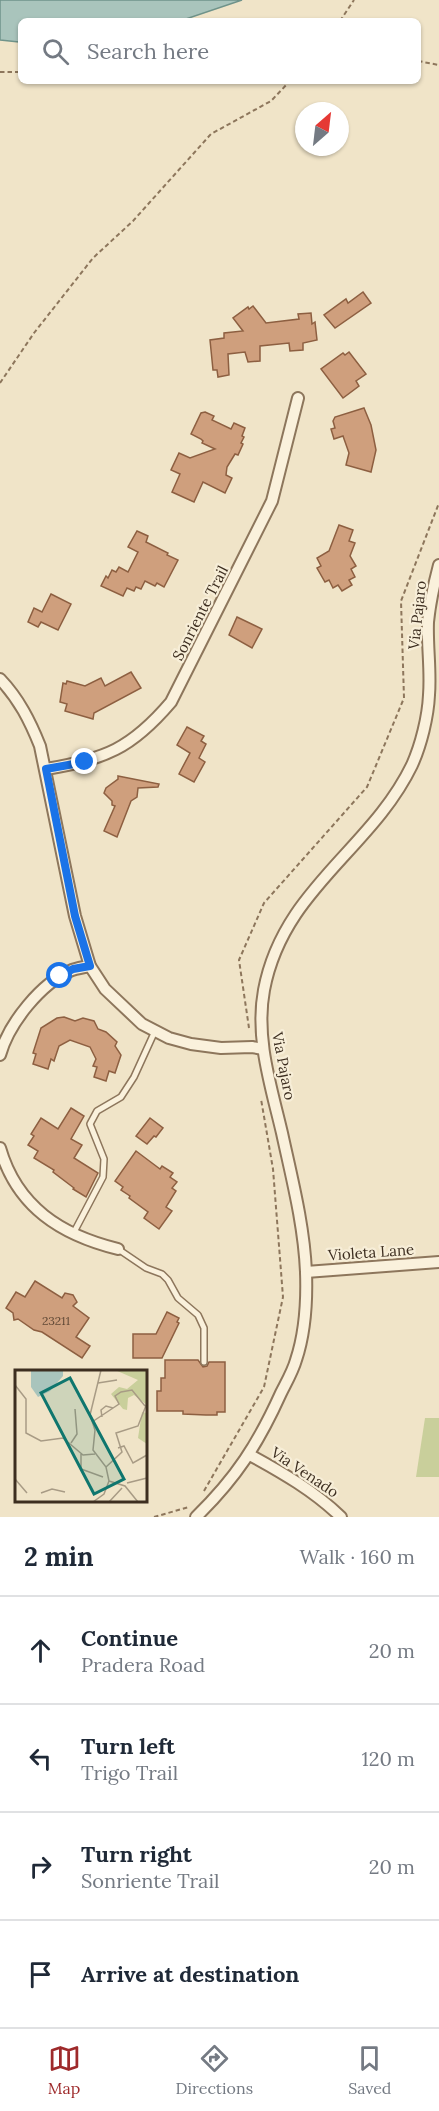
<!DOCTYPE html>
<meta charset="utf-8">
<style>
:root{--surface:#fff;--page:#f6f6f7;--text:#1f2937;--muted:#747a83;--line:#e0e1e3;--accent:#9e2a2b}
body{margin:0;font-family:Lora,serif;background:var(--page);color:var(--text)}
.compass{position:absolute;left:295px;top:102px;width:54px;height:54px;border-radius:50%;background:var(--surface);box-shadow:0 2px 4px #0004;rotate:28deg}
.stop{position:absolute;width:18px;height:18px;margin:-14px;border:4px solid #1a73e8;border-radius:50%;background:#fff}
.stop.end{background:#1a73e8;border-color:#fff;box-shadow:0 2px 6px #0008}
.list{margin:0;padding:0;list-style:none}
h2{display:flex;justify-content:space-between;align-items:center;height:78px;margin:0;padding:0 24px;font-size:26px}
h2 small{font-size:20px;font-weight:400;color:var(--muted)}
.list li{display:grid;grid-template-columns:39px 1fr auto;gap:18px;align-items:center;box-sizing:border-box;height:108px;padding:0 24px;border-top:2px solid var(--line)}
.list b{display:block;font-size:22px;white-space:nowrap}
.list p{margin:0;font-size:20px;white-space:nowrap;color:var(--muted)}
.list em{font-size:20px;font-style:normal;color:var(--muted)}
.icon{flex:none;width:33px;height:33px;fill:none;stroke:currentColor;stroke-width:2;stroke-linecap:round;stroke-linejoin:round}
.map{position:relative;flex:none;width:439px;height:1517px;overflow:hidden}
.search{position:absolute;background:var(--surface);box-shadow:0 2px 4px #0004;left:18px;right:18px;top:18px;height:66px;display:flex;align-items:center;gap:15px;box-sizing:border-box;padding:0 21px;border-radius:9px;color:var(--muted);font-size:22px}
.sheet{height:510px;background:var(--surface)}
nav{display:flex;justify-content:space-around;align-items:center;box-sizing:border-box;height:84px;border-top:2px solid var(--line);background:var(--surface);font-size:16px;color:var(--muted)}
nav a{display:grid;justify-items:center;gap:3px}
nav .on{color:var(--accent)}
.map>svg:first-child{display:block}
.green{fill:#c9cf9b}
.water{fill:#a9c4bc;stroke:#6f938a;stroke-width:1.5}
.building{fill:#cf9f7d;stroke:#8d5f41;stroke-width:1.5}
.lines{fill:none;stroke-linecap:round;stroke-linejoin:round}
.service-casing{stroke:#8d765c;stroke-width:8}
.minor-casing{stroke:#8d765c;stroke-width:14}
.path{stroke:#8d765c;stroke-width:2;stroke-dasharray:4.5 3;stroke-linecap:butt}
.service{stroke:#faf1dc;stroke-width:5}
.minor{stroke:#faf1dc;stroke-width:10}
.route{stroke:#1a73e8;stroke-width:8}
.labels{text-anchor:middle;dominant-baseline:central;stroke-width:4.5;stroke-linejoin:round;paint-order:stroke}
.number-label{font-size:12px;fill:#624a37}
.street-label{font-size:15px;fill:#3d2e20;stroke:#f7eed8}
.inset-road{fill:none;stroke:#a89b85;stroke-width:1.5}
.view{fill:#0f766e;fill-opacity:0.15;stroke:#0f766e;stroke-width:3}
.inset-edge{fill:none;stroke:#3d2e20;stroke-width:3}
</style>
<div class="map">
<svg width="439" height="1517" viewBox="0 0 439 1517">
<rect width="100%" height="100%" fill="#f0e4c8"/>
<polygon class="green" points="425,1418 439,1418 439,1477 416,1477"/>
<polygon class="water" points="0,0 242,0 180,21 21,21 21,42 19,42 0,40"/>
<g class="building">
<polygon points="363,292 371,303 335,328 324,315 346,299 348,303"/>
<polygon points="253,306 266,323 299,319 298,314 311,313 312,324 315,322 317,340 303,343 303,350 290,351 289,343 260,346 260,361 248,362 245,352 228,354 229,375 218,377 217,370 213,370 210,340 224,338 224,333 243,331 233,318 248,307 249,309"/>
<polygon points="349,352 366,374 356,381 359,386 343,398 321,369 343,353 345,355"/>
<polygon points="364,408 371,425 376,450 371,472 346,465 349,453 343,436 334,439 331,429 335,428 333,421 335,417"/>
<polygon points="205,412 214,416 212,420 231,429 234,423 245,428 242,436 244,437 241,443 243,444 238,455 235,454 227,467 226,475 232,478 225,493 203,482 194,502 172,492 180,474 171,470 179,453 190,458 215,449 202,443 203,441 201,439 191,434 201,413"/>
<polygon points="339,525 353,530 349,541 355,543 350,556 356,566 351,569 355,577 349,580 352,585 342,591 338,585 333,588 329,580 325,582 317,568 321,566 317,558 329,551"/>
<polygon points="137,531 148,536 146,542 168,553 167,555 178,560 164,587 157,583 155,586 145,581 141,589 136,587 134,591 127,588 123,596 101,586 106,576 108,578 112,570 116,572 119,567 128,572 138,552 128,547"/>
<polygon points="51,594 71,604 58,630 41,622 38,627 28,622 34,608 42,612"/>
<polygon points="237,617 262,629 252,648 229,635"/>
<polygon points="131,672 141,688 94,713 93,719 65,711 67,704 60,702 63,683 66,684 67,681 85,686 101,678 105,686"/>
<polygon points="187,727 204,736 201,741 206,744 199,758 205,762 194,782 179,774 190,753 177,745"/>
<polygon points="118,776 159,784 158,787 138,788 137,797 131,801 117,837 104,831 115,806 112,805 112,801 104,793 106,788 118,779"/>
<polygon points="64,1017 75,1021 83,1018 94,1021 98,1029 106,1032 117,1042 115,1046 121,1055 115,1073 109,1071 106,1081 94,1077 97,1067 93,1066 96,1059 90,1047 70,1040 59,1046 54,1061 51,1059 48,1069 33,1064 36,1054 33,1053 41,1028 57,1018"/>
<polygon points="71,1108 84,1116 71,1139 82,1145 74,1158 98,1173 86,1197 73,1189 74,1188 53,1172 54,1170 34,1158 38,1151 28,1145 34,1136 31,1134 41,1118 58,1129"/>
<polygon points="150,1118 163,1128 156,1137 154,1136 147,1144 136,1136"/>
<polygon points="136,1151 160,1169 162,1166 173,1173 170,1177 177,1182 172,1188 176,1191 166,1207 172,1211 159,1229 144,1218 148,1212 129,1198 130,1196 121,1190 123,1187 115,1181"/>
<polygon points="35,1281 62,1298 65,1293 73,1295 77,1302 73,1306 89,1318 76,1337 90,1346 82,1358 42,1332 34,1330 18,1319 14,1320 13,1313 6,1308 16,1292 25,1297"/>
<polygon points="167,1312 179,1318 177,1322 179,1323 162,1358 133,1358 133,1334 156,1334"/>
<polygon points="165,1360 198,1360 203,1367 207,1366 209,1362 225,1362 225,1412 217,1412 217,1415 206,1415 183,1414 183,1411 157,1411 157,1391 161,1391 161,1378 165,1378"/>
</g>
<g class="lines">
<g class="service-casing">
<g id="service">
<polyline points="73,1234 103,1177 104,1159 90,1124 97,1111 121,1097 134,1077 155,1031"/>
<polyline points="118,1249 146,1268 162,1274 168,1280 178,1298 198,1315 204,1328 204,1362"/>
</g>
</g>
<g class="minor-casing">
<g id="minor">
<path d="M 0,679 C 19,699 30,721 40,746 L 75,916 L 90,966 L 105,989 L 142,1024 L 169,1038 L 191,1044 L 221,1048 L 252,1047 L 263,1049"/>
<path d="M 46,769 C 105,759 131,749 171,702 L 272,501 L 298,398"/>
<path d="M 0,1055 C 9,1023 41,983 72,970 C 78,968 84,967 90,966"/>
<path d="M 0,1148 C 17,1207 61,1235 118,1249"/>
<polyline points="306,1272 439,1262"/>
<path d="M 250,1455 C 283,1473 314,1491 341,1517"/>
<path d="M 196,1517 C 236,1478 258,1444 281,1393 C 286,1383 293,1371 296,1360 C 305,1333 307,1300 306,1272 C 304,1225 292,1179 282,1133 C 271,1086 255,1038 264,990 C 283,889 371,850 412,765 C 421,745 428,717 429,695 C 431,670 427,646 428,622 C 430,602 434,584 439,565"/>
</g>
</g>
<g class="path">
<polyline points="340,21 354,0"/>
<polyline points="418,61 439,65"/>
<polyline points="0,72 21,72"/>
<polyline points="0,383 34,333 93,258 133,221 211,134 271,101 290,81"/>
<polyline points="249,1028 239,960 264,903 367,787 404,698 401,601 439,503"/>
<polyline points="204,1491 264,1387 283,1297 273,1169 261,1099"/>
<polyline points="154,1517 189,1507"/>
</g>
<use href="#service" class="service"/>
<use href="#minor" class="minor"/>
</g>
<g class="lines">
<polyline class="route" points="60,976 73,969 90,966 75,916 46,769 85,762"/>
</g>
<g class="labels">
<g class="number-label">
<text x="56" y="1320">23211</text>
</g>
<g class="street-label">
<text transform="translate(200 613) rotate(-63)">Sonriente Trail</text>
<text transform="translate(417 615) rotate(-84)">Via Pajaro</text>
<text transform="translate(284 1066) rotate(79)">Via Pajaro</text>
<text transform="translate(371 1252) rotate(-4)">Violeta Lane</text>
<text transform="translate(305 1472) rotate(34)">Via Venado</text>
</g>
</g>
<g transform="translate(15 1370)">
<rect width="132" height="132" fill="#f0e4c8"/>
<path d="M 100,0 L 132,0 L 132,35 L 119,25 L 113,28 L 112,40 L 108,39 L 96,24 L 104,17 L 112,19 L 123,10 ZM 127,42 L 132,43 L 132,74 L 123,68 Z" fill="#c9cf9b"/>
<path d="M 16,0 L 48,0 L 48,6 L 35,21 L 23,27 L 16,17 Z" fill="#a9c4bc"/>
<path class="inset-road" d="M 83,13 L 102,10M 0,15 L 11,29 L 11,63 L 26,71 L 48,68 L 68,85 L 80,84M 87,47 L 86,40 L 91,36 L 98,38M 77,52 L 104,34 L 100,26 L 106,22 L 117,20 L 130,36M 56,73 L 62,64 L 60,39M 103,78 L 109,76 L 118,93 L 132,85M 66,84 L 66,99 L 88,107M 91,97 L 107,82 L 101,63 L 123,56 L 132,33M 0,109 L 12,123M 94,111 L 110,116 L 123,132M 112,113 L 132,108M 26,123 L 37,119 L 50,122M 78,132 L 89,124 L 94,111 L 91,97 L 78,80 L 80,60 L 75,45 L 86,0M 94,132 L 107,118"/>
<path class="view" d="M 55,8 L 109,109 L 79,124 L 26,23 Z"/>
<rect width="132" height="132" class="inset-edge"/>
</g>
</svg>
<svg class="compass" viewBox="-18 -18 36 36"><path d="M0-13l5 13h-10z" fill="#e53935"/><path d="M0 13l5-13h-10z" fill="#747a83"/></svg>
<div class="stop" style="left:60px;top:976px"></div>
<div class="stop end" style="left:85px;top:762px"></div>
<div class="search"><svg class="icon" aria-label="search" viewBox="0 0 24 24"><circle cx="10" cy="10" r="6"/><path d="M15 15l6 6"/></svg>Search here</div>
</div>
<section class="sheet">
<h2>2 min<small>Walk · 160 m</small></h2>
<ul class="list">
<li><svg class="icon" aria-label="ahead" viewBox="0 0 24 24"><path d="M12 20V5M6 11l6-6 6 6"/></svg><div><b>Continue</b><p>Pradera Road</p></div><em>20 m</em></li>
<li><svg class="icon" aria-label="left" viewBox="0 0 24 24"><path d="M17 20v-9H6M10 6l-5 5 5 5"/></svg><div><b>Turn left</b><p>Trigo Trail</p></div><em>120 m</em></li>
<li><svg class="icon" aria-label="right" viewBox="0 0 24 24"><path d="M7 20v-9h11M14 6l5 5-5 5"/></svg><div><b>Turn right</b><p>Sonriente Trail</p></div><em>20 m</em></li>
<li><svg class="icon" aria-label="arrive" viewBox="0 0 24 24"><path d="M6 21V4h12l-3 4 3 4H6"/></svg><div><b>Arrive at destination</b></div></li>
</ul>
</section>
<nav>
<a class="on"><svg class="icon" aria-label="map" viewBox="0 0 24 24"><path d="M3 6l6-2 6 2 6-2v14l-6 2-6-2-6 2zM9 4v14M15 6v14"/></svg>Map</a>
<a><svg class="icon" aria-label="directions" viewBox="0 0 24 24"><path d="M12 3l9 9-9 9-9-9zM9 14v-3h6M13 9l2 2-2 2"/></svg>Directions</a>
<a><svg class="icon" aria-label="saved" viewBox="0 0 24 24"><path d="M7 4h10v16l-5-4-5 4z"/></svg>Saved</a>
</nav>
